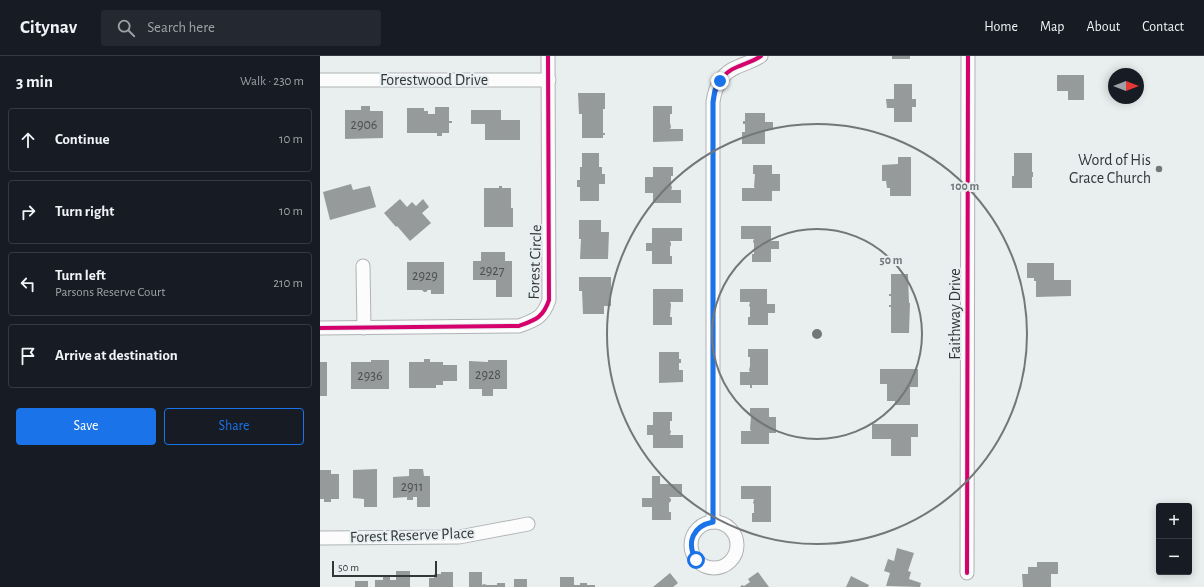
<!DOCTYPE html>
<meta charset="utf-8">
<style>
:root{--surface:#171b24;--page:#242831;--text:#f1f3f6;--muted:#9ea1a6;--line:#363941;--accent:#1a73e8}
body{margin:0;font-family:"Alegreya Sans",sans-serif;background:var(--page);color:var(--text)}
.controls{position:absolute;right:12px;bottom:12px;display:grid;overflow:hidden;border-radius:4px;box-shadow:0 2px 10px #0003}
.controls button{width:36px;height:36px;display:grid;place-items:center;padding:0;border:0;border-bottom:1px solid var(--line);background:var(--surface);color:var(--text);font:20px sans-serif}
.compass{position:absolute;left:788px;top:12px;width:36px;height:36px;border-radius:50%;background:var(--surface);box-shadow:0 2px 10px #0003;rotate:90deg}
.scale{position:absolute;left:12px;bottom:10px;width:105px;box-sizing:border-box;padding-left:4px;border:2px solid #343738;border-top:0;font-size:11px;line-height:14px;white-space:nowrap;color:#343738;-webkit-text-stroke:3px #e7eff1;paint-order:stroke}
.stop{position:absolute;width:12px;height:12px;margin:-9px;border:3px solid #1a73e8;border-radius:50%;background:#fff}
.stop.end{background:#1a73e8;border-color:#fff;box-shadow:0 1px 4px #0008}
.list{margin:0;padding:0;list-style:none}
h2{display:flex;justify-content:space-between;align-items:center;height:52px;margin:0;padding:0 16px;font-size:17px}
h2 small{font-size:13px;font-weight:400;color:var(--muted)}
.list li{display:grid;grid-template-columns:26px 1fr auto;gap:12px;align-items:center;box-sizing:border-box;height:64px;margin:0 8px 8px;padding:0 8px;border:1px solid var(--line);border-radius:4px}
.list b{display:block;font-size:15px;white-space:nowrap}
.list p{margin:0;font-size:13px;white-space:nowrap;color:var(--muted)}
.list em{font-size:13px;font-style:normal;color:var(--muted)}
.actions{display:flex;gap:8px;padding:12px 16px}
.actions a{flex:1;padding:9px 0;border:1px solid var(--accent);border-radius:4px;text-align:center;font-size:14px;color:var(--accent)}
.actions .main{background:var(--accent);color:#fff}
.icon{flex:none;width:22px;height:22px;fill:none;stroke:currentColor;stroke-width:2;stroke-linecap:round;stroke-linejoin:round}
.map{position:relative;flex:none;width:884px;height:531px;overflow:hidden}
header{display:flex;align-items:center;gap:24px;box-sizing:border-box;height:56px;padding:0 20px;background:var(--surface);border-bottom:1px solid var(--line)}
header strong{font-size:19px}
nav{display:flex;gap:22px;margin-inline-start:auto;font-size:14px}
.search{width:280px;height:36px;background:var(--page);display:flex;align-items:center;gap:10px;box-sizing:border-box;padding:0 14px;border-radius:4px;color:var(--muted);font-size:15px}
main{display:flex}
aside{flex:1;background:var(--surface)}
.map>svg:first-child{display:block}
.building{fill:#969a9b}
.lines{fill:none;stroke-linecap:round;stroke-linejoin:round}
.street-casing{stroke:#afb3b4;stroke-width:15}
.street{stroke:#fcfcfd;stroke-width:13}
.cycleway-casing{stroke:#e7eff1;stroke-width:6}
.cycleway{stroke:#d6006c;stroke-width:4}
.route{stroke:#1a73e8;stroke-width:5}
.ring{fill:none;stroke:#737778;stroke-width:2}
.poi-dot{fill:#737778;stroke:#e7eff1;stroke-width:1.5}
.labels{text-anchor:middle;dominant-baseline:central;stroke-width:4;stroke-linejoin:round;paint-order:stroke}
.number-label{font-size:14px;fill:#4c5051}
.street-label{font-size:16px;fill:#343738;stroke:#e7eff1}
.poi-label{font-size:16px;fill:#343738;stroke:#e7eff1;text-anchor:end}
.centre{fill:#737778;stroke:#e7eff1;stroke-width:2}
.ring-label{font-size:12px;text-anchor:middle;font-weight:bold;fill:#737778;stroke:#e7eff1;stroke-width:4;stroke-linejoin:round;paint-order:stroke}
</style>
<header>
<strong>Citynav</strong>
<div class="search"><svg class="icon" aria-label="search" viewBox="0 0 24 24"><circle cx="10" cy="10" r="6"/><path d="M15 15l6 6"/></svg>Search here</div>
<nav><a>Home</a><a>Map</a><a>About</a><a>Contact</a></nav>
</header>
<main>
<aside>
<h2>3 min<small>Walk · 230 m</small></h2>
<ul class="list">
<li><svg class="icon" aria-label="ahead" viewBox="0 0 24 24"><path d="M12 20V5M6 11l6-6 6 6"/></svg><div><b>Continue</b></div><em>10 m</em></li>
<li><svg class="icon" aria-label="right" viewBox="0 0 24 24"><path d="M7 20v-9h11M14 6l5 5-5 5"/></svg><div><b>Turn right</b></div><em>10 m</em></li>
<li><svg class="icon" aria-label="left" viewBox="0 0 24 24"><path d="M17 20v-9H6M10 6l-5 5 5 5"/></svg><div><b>Turn left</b><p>Parsons Reserve Court</p></div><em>210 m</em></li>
<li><svg class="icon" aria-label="arrive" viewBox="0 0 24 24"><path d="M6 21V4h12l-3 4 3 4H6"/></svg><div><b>Arrive at destination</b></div></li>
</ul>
<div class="actions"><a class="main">Save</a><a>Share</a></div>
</aside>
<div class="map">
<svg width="884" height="531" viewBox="0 0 884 531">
<rect width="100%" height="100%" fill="#e9eeef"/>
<g class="building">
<rect x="572" y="0" width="18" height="3"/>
<polygon points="737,19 764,19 764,44 748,44 748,35 737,35"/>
<polygon points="574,28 592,28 592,43 596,43 596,51 592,51 592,66 574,66 574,52 567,52 566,43 574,43"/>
<polygon points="258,37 285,37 285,53 283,53 283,77 285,77 285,79 283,79 283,82 262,82 262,58 259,58"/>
<polygon points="41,50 50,50 50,55 63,55 63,82 25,83 25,54 41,54"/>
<polygon points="333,50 352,50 352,58 350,58 350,67 351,71 350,73 363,73 363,85 333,86"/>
<polygon points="115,51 129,51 129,65 132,65 132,67 129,67 129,77 122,77 122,80 117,80 117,77 87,77 87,52 104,52 104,55 108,55 108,58 115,58"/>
<polygon points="151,54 181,54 181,64 200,64 200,84 165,84 165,68 151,68"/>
<polygon points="425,57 445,57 445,66 453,66 453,74 445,74 445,88 422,88 422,76 425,76 425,68 423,68 423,65 425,65"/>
<polygon points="262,97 279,97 279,111 282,111 282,118 285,118 285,128 279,128 279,145 260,145 260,131 257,131 257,124 260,124 260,111 262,111"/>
<polygon points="694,97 712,97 712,116 713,116 713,121 712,121 712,132 692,132 692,120 694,120"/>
<polygon points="578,101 591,101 591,140 570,140 570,132 567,132 566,125 562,125 562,109 578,108"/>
<polygon points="433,109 452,109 452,118 460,118 460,135 452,135 452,145 422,145 422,132 435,132 434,131 435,118 433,118"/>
<polygon points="333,111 353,111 353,120 351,120 351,128 352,132 351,134 361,134 361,147 333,147 333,137 325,137 325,121 333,121"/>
<polygon points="31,128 33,134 50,130 56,151 10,164 3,136"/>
<polygon points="179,130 182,130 182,132 191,132 191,152 193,152 193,171 164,171 164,132 179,132"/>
<polygon points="80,143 87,151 92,146 96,150 103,143 109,151 102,157 111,167 90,185 77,170 76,171 64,157"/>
<polygon points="259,164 281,164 281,176 289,176 288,203 260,203 261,183 259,183"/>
<polygon points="421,170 451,170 451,185 459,185 459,193 451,193 451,206 432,206 432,198 434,198 434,188 433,185 434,183 421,183"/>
<polygon points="332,172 362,172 362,185 350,185 351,187 351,189 350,191 350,200 352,200 352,208 332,208 332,195 326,195 326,187 332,187"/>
<polygon points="161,196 185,196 185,205 192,205 192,241 176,241 176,224 153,224 153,205 161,205"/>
<polygon points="87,206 124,206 124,238 111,238 111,234 108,234 106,236 104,236 102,234 87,234"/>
<polygon points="707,207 734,207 734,224 751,224 751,240 716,241 716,225 714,225 714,222 707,222"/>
<polygon points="571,218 588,218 589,247 590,247 589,277 571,277 571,251 569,251 569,249 571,249 571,240 569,240 569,238 571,238"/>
<polygon points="259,221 291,221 291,250 284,250 284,258 263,258 262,235 259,235"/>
<polygon points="333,233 363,233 363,246 350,246 351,248 350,261 352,261 352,269 333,269"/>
<polygon points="420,233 447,233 447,248 455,248 455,257 448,257 448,269 428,269 428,261 430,261 430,251 429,250 430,246 420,246"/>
<polygon points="428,293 448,293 448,329 432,329 432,332 430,332 430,329 420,329 420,316 430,316 429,314 430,310 430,301 428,301"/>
<polygon points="339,296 359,296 359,303 361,303 361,307 359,307 359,314 363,314 363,326 339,327"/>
<polygon points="104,303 110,303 110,306 123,306 123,309 137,309 137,325 123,325 123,329 116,329 116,332 89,332 89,306 104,306"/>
<polygon points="51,304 69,304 69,333 31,333 31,306 51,306"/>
<polygon points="168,304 187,304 187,333 173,333 173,340 162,340 162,333 149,333 149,305 168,306"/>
<rect x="0" y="306" width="7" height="34"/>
<polygon points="560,313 598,313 598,331 590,331 590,349 575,349 575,345 567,345 567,328 560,328"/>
<polygon points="430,352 449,352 449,361 456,361 456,377 449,377 449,388 421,388 421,375 431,375 430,373 431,360 430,360"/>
<polygon points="333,356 352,356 352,365 350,365 350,374 351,375 350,379 363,379 363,392 333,392 333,379 327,379 327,369 333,369"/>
<polygon points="552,368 598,368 598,381 591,381 591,400 571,400 571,383 552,383"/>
<polygon points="57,413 57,451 44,451 44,443 33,442 33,414"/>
<polygon points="89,413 103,413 104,420 110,420 110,451 97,451 97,441 93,441 93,444 87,444 87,441 73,442 73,421 89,420"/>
<polygon points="0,414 11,414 11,418 19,418 19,443 11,443 11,446 4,446 4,443 0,443"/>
<polygon points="332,420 340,420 340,428 362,428 362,441 349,441 351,443 351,445 349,447 349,456 351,456 351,464 332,464 332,451 322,451 322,442 332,442"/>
<polygon points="421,430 451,430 451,466 432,466 432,457 434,457 434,448 433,447 434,443 421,443"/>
<polygon points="577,492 594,497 588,515 591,516 589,523 601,527 600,531 566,530 570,517 564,515 568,503 574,505"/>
<polygon points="717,506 738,506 738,518 731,518 731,531 703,531 702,518 708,518 708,511 717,511"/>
<polygon points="76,515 90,515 90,531 55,531 55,524 63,524 63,521 70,521 70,524 76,524"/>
<polygon points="121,516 133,516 133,531 109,531 109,522 114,522 114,518 121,518"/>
<polygon points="149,516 162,516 162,529 164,528 167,529 177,529 177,527 185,527 185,531 149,531"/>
<polygon points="438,516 449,531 420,531 422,529 424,530 430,526 428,523"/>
<polygon points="350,517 358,527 353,531 333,531"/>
<polygon points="531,520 549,529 548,531 526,531"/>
<polygon points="240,521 254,521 254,529 260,529 260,527 267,527 267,529 275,529 275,531 240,531"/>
<rect x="194" y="523" width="13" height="8"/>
<rect x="35" y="525" width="13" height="6"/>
</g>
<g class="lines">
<g class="street-casing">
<g id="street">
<polyline points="0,24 229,24"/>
<polyline points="43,210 44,272"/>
<path d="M 0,272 L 199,270 C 215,264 223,262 229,244 L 228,0"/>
<circle cx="394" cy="489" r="23"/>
<path d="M 393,466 L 393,46 C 395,31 402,17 417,11 C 426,7 434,5 441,0"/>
<polyline points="0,482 139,481 208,468"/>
<polyline points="647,517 648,0"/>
</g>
</g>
<use href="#street" class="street"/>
<g class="cycleway-casing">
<g id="cycleway">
<path d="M 0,272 L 199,270 C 215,264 223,262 229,244 L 228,0"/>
<path d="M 393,466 L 393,46 C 395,31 402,17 417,11 C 426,7 434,5 441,0"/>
<polyline points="647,517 648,0"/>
</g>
</g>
<use href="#cycleway" class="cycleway"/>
</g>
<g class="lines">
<path class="route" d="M 376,504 C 366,486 373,470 393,466 L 393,46 L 395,34 L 400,25"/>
</g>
<g class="ring">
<circle cx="497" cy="278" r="105"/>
<circle cx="497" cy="278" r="210"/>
</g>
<circle class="poi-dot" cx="839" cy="113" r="4"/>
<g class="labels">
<g class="number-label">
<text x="44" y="69">2906</text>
<text x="172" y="215">2927</text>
<text x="105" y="220">2929</text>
<text x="168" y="319">2928</text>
<text x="50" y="320">2936</text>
<text x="92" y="431">2911</text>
</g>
<g class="street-label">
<text x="114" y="24">Forestwood Drive</text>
<text transform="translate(215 206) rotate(-88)">Forest Circle</text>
<text transform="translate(635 258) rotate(-90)">Faithway Drive</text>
<text transform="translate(92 479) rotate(-2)">Forest Reserve Place</text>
</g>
<g class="poi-label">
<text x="831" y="104">Word of His<tspan x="831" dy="18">Grace Church</tspan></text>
</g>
</g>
<circle cx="497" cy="278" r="6" class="centre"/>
<g class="ring-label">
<text x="645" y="134">100 m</text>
<text x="571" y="208">50 m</text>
</g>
</svg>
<div class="controls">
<button>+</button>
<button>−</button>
</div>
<svg class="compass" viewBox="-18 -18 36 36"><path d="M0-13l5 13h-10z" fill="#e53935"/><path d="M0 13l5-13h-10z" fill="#9ea1a6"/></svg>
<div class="scale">50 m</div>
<div class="stop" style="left:376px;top:504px"></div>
<div class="stop end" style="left:400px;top:25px"></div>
</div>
</main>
